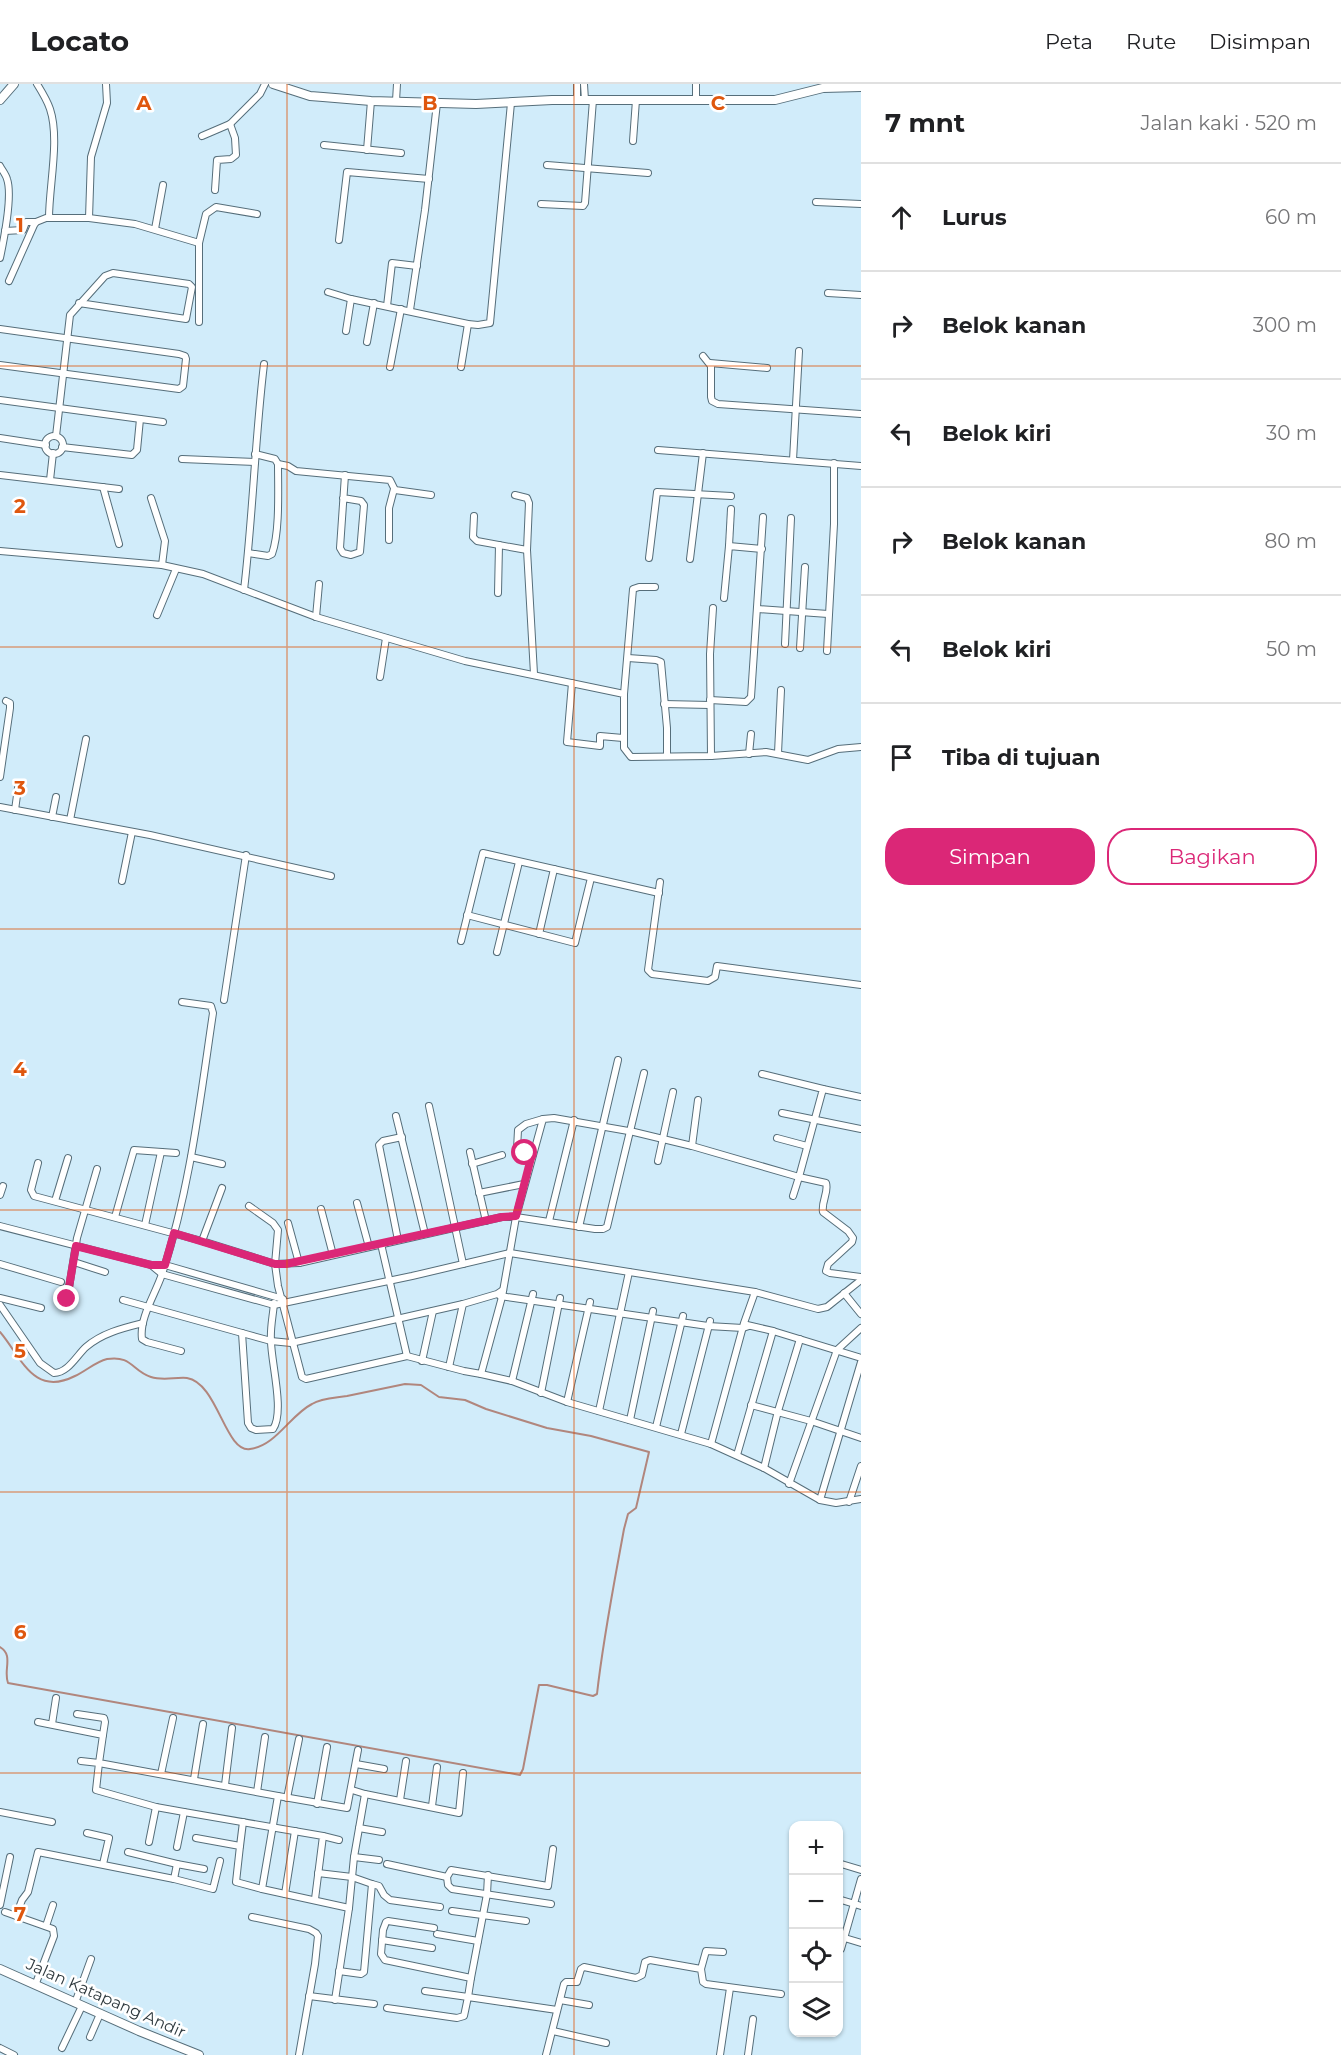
<!DOCTYPE html>
<html lang="id">
<meta charset="utf-8">
<style>
:root{--surface:#fff;--page:#f6f6f6;--text:#202124;--muted:#757577;--line:#e0e0e0;--accent:#db2777}
body{margin:0;font-family:Montserrat,sans-serif;background:var(--page);color:var(--text)}
.controls{position:absolute;right:18px;bottom:18px;display:grid;overflow:hidden;border-radius:12px;box-shadow:0 2px 4px #0004}
.controls button{width:54px;height:54px;display:grid;place-items:center;padding:0;border:0;border-bottom:2px solid var(--line);background:var(--surface);color:var(--text);font:30px sans-serif}
.stop{position:absolute;width:18px;height:18px;margin:-14px;border:4px solid #db2777;border-radius:50%;background:#fff}
.stop.end{background:#db2777;border-color:#fff;box-shadow:0 2px 6px #0008}
.list{margin:0;padding:0;list-style:none}
h2{display:flex;justify-content:space-between;align-items:center;height:78px;margin:0;padding:0 24px;font-size:26px}
h2 small{font-size:20px;font-weight:400;color:var(--muted)}
.list li{display:grid;grid-template-columns:39px 1fr auto;gap:18px;align-items:center;box-sizing:border-box;height:108px;padding:0 24px;border-top:2px solid var(--line)}
.list b{display:block;font-size:22px;white-space:nowrap}
.list em{font-size:20px;font-style:normal;color:var(--muted)}
.actions{display:flex;gap:12px;padding:18px 24px}
.actions a{flex:1;padding:14px 0;border:2px solid var(--accent);border-radius:24px;text-align:center;font-size:21px;color:var(--accent)}
.actions .main{background:var(--accent);color:#fff}
.icon{flex:none;width:33px;height:33px;fill:none;stroke:currentColor;stroke-width:2;stroke-linecap:round;stroke-linejoin:round}
.map{position:relative;flex:none;width:861px;height:1971px;overflow:hidden}
header{display:flex;align-items:center;gap:36px;box-sizing:border-box;height:84px;padding:0 30px;background:var(--surface);border-bottom:2px solid var(--line)}
header strong{font-size:28px}
nav{display:flex;gap:33px;margin-inline-start:auto;font-size:21px}
main{display:flex}
aside{flex:1;background:var(--surface)}
.map>svg:first-child{display:block}
.lines{fill:none;stroke-linecap:round;stroke-linejoin:round}
.stream{stroke:#b1867d;stroke-width:2}
.street-casing{stroke:#566e7a;stroke-width:8}
.secondary-casing{stroke:#566e7a;stroke-width:10}
.street{stroke:#fff;stroke-width:6}
.secondary{stroke:#fff;stroke-width:8}
.route{stroke:#db2777;stroke-width:8}
.grid{fill:none;stroke:#df570e;stroke-width:1.5;stroke-opacity:0.55}
.labels{text-anchor:middle;dominant-baseline:central;stroke-width:5;stroke-linejoin:round;paint-order:stroke}
.street-label{font-size:16px;fill:#2d383d;stroke:#fff}
.grid-label{font-size:20px;text-anchor:middle;font-weight:bold;fill:#df570e;stroke:#fff;stroke-width:5;stroke-linejoin:round;paint-order:stroke}
</style>
<header>
<strong>Locato</strong>
<nav><a>Peta</a><a>Rute</a><a>Disimpan</a></nav>
</header>
<main>
<div class="map">
<svg width="861" height="1971" viewBox="0 0 861 1971">
<rect width="100%" height="100%" fill="#d1ecfa"/>
<g class="lines">
<path class="stream" d="M 0,1248 C 22,1274 33,1313 75,1292 C 86,1287 95,1278 107,1275 C 132,1271 132,1287 151,1293 C 163,1297 175,1293 187,1294 C 218,1299 225,1369 250,1365 C 276,1362 290,1331 312,1320 C 322,1314 336,1314 347,1312 C 366,1308 386,1304 405,1300 L 421,1301 L 439,1313 L 465,1316 L 486,1325 L 547,1344 L 591,1352 L 649,1368 L 636,1424 L 628,1430 L 624,1445 C 614,1500 603,1555 597,1610 L 593,1612 L 547,1601 L 539,1601 L 523,1685 L 520,1691 L 8,1599 C 3,1586 14,1571 0,1563"/>
<g class="street-casing">
<g id="street">
<path d="M 37,0 C 42,8 47,16 50,25 C 60,55 49,102 49,134"/>
<polyline points="584,0 585,16"/>
<polyline points="696,0 696,16"/>
<polyline points="577,16 577,0"/>
<polyline points="396,17 397,0"/>
<polyline points="202,52 230,40 260,10 265,0"/>
<polyline points="633,57 636,16"/>
<polyline points="324,61 401,69"/>
<polyline points="367,66 371,17"/>
<polyline points="547,81 648,89"/>
<path d="M 0,82 C 2,86 6,91 7,95 C 13,112 4,155 0,174"/>
<polyline points="215,106 217,76 231,75 236,71 235,54 230,40"/>
<polyline points="816,118 861,120"/>
<polyline points="541,120 583,122 585,119 593,16"/>
<polyline points="89,134 91,73 107,19 106,0"/>
<polyline points="155,145 163,101"/>
<polyline points="5,147 23,146 26,138 36,138"/>
<polyline points="339,156 347,88 429,95"/>
<polyline points="199,159 199,238"/>
<polyline points="9,197 34,141 36,138 46,134 89,134 135,140 199,159 206,130 216,123 257,130"/>
<polyline points="328,208 351,215 468,240 478,241 490,239 511,19"/>
<polyline points="828,209 861,211"/>
<polyline points="387,222 392,179 417,182"/>
<polyline points="410,226 425,126 437,19"/>
<polyline points="346,247 351,215"/>
<polyline points="367,258 374,219"/>
<polyline points="703,272 711,282 711,313 712,317 718,320 861,330"/>
<polyline points="710,279 767,284"/>
<polyline points="0,281 179,305 183,302 186,275 185,272 179,270 0,245"/>
<polyline points="390,283 401,225"/>
<polyline points="461,283 468,240"/>
<polyline points="0,316 163,338"/>
<polyline points="56,352 70,231 105,192 113,189 189,200 192,203 186,235 79,219"/>
<circle cx="54" cy="361" r="9"/>
<polyline points="0,354 46,361"/>
<polyline points="62,363 132,371 137,366 140,335"/>
<polyline points="658,366 861,382"/>
<polyline points="182,375 255,378"/>
<polyline points="793,376 799,267"/>
<polyline points="278,380 288,382 296,387 390,396 395,406 431,411"/>
<polyline points="0,391 119,405"/>
<polyline points="50,396 53,369"/>
<polyline points="103,403 119,460"/>
<polyline points="515,411 527,414 529,419 527,466 534,590"/>
<polyline points="151,414 165,457 162,481"/>
<polyline points="343,414 361,417 364,421 360,468 351,471 343,469 340,464 345,391"/>
<polyline points="474,432 473,453 477,457 527,466"/>
<polyline points="389,456 389,424 394,405"/>
<polyline points="729,462 731,425"/>
<polyline points="0,467 162,481 203,490 316,533 465,577 624,610 624,664 631,673 711,672 766,668 808,676 838,665 861,663"/>
<path d="M 248,469 L 268,472 L 272,470 C 280,448 278,405 278,380 L 275,375 L 255,370"/>
<polyline points="649,474 657,408 731,412"/>
<polyline points="690,475 703,369"/>
<path d="M 244,506 C 253,430 255,355 264,280"/>
<polyline points="498,509 499,461"/>
<polyline points="724,514 729,462 762,465"/>
<polyline points="758,525 828,530"/>
<polyline points="157,531 176,485"/>
<polyline points="316,533 319,500"/>
<polyline points="785,560 791,434"/>
<polyline points="800,564 805,483"/>
<polyline points="827,567 834,440 834,379"/>
<polyline points="628,574 656,576 661,578 667,644 667,671"/>
<polyline points="380,593 386,554"/>
<polyline points="572,599 567,658 600,662 600,652 623,654"/>
<polyline points="624,610 633,505 639,503 655,503"/>
<polyline points="710,616 746,618 751,613 763,433"/>
<polyline points="664,620 710,621"/>
<polyline points="778,669 781,606"/>
<polyline points="749,670 751,650"/>
<polyline points="711,672 710,570 713,524"/>
<polyline points="0,693 10,624 10,619 6,617"/>
<polyline points="0,723 150,751 331,792"/>
<polyline points="15,726 18,704"/>
<polyline points="52,733 56,713"/>
<polyline points="70,736 86,655"/>
<polyline points="122,797 132,748"/>
<polyline points="660,798 648,886 652,890 708,897 715,893 717,882 861,901"/>
<polyline points="467,831 575,859 591,794"/>
<polyline points="539,850 554,785"/>
<polyline points="461,857 483,769 659,809"/>
<polyline points="497,868 519,778"/>
<polyline points="224,916 246,771"/>
<path d="M 762,990 L 823,1005 L 799,1093 L 826,1099 C 829,1108 821,1118 823,1128 L 848,1147 L 853,1154 L 852,1158 L 828,1180 L 826,1187 L 830,1189 L 861,1193"/>
<polyline points="823,1005 861,1013"/>
<polyline points="429,1022 463,1180"/>
<polyline points="782,1029 861,1045"/>
<polyline points="396,1032 425,1150"/>
<polyline points="777,1054 807,1062"/>
<polyline points="692,1062 698,1016"/>
<polyline points="470,1068 486,1137"/>
<polyline points="533,1070 522,1069 517,1065 518,1046 526,1040 543,1035"/>
<polyline points="191,1073 222,1080"/>
<polyline points="658,1077 673,1008"/>
<polyline points="38,1079 31,1106 34,1112 202,1157 275,1180 299,1179"/>
<polyline points="472,1080 502,1071"/>
<polyline points="479,1109 524,1100"/>
<polyline points="0,1111 3,1102"/>
<polyline points="55,1117 68,1074"/>
<polyline points="357,1119 369,1163"/>
<polyline points="249,1122 273,1139 278,1146 275,1180 278,1202 302,1293 306,1295 407,1272 464,1287 481,1290 502,1213 516,1133 595,1145 603,1145 607,1143 644,989"/>
<polyline points="321,1125 333,1171"/>
<polyline points="115,1133 134,1066 176,1069"/>
<polyline points="549,1137 574,1036"/>
<polyline points="288,1139 299,1179 502,1133 516,1133 543,1035 554,1034 634,1048 692,1062 799,1093 793,1112"/>
<polyline points="145,1141 161,1068"/>
<polyline points="0,1142 151,1181 165,1181 283,1215"/>
<polyline points="579,1143 618,976"/>
<polyline points="398,1156 379,1061 383,1057 402,1053"/>
<polyline points="202,1157 222,1104"/>
<polyline points="381,1160 407,1272"/>
<polyline points="74,1178 105,1188"/>
<polyline points="0,1180 61,1198"/>
<polyline points="151,1181 162,1190 274,1221 412,1192 510,1169 755,1208 818,1225 827,1223 861,1196"/>
<polyline points="844,1209 861,1230"/>
<polyline points="500,1212 708,1242 743,1244 749,1242"/>
<polyline points="0,1214 41,1224"/>
<polyline points="67,1216 77,1154 97,1085"/>
<polyline points="123,1216 242,1249 271,1257 291,1259 463,1220 497,1210 503,1206"/>
<path d="M 0,1221 L 40,1279 L 54,1289 C 68,1289 77,1271 86,1263 C 102,1249 123,1244 143,1239"/>
<polyline points="747,1241 773,1247 861,1274"/>
<path d="M 242,1249 L 248,1339 L 251,1344 L 256,1346 L 273,1345 C 285,1328 271,1278 271,1257 C 270,1244 273,1232 274,1219"/>
<path d="M 181,1267 L 147,1258 L 142,1255 C 139,1234 156,1209 162,1190 C 190,1106 200,1016 213,929 L 211,922 L 182,918"/>
<polyline points="422,1277 433,1227"/>
<polyline points="449,1283 463,1220"/>
<polyline points="481,1290 512,1297 567,1318 711,1360 764,1384 820,1416 836,1419 861,1415"/>
<polyline points="512,1297 533,1210"/>
<polyline points="541,1309 560,1214"/>
<polyline points="567,1318 590,1218"/>
<polyline points="751,1321 811,1337 861,1354"/>
<polyline points="599,1327 629,1188"/>
<polyline points="630,1336 653,1227"/>
<polyline points="656,1343 683,1232"/>
<polyline points="681,1350 710,1237"/>
<polyline points="711,1360 744,1239 755,1208"/>
<polyline points="737,1371 773,1247"/>
<polyline points="764,1384 778,1327 800,1255"/>
<polyline points="789,1400 837,1266 861,1244"/>
<polyline points="820,1416 861,1278"/>
<polyline points="849,1418 861,1382"/>
<polyline points="77,1630 104,1634 105,1638 103,1651"/>
<polyline points="38,1638 103,1651 99,1679 278,1712 262,1805 349,1824"/>
<polyline points="52,1640 56,1614"/>
<polyline points="81,1677 99,1679 96,1706 156,1723 184,1728"/>
<polyline points="356,1680 384,1685"/>
<polyline points="161,1690 173,1634"/>
<polyline points="194,1695 203,1640"/>
<polyline points="225,1701 232,1644"/>
<polyline points="257,1708 265,1653"/>
<polyline points="365,1710 459,1729 463,1689"/>
<polyline points="278,1712 347,1724 358,1666"/>
<polyline points="287,1714 299,1655"/>
<polyline points="400,1716 406,1677"/>
<polyline points="317,1720 327,1663"/>
<polyline points="432,1722 437,1683"/>
<polyline points="0,1728 52,1738"/>
<polyline points="359,1744 382,1748"/>
<polyline points="87,1749 109,1754 103,1780"/>
<polyline points="323,1752 339,1756"/>
<polyline points="196,1754 240,1762 236,1798 262,1805"/>
<polyline points="149,1758 156,1723"/>
<polyline points="240,1762 243,1738"/>
<polyline points="177,1763 184,1728 323,1752 315,1815"/>
<polyline points="128,1768 177,1780"/>
<polyline points="354,1773 379,1776"/>
<polyline points="838,1779 861,1786"/>
<polyline points="387,1780 447,1793"/>
<polyline points="318,1789 352,1793 372,1800 364,1888 361,1890 339,1887"/>
<polyline points="174,1795 177,1780 204,1785"/>
<polyline points="372,1800 379,1802 384,1811 390,1816 440,1823"/>
<polyline points="285,1810 295,1747"/>
<polyline points="838,1815 861,1822"/>
<polyline points="551,1820 452,1805 448,1801 447,1793 451,1786 548,1802 553,1765"/>
<polyline points="0,1821 10,1773"/>
<polyline points="452,1827 526,1837"/>
<polyline points="5,1828 53,1845 54,1852 36,1899"/>
<polyline points="16,1832 22,1816 28,1808 38,1768 174,1795 213,1805 220,1777"/>
<polyline points="252,1833 309,1845 316,1849 318,1852 315,1880 299,1971"/>
<polyline points="46,1842 53,1821"/>
<polyline points="437,1850 478,1857"/>
<polyline points="838,1852 861,1859"/>
<polyline points="382,1856 432,1864"/>
<polyline points="841,1865 861,1795"/>
<polyline points="701,1885 706,1867 723,1868"/>
<polyline points="471,1894 487,1810 488,1791"/>
<polyline points="425,1907 468,1913 471,1894 385,1876 381,1870 383,1846 386,1838 388,1837 434,1844"/>
<polyline points="309,1912 374,1920"/>
<polyline points="335,1916 349,1824 354,1773 365,1710 352,1706"/>
<polyline points="560,1916 589,1921"/>
<polyline points="75,1919 91,1875"/>
<polyline points="387,1924 457,1934 464,1932 468,1913 557,1926"/>
<polyline points="553,1947 606,1959"/>
<polyline points="90,1953 100,1930"/>
<polyline points="0,1964 14,1971"/>
<polyline points="62,1964 82,1922"/>
<polyline points="546,1971 564,1900 566,1898 577,1898 581,1885 584,1883 636,1894 642,1891 645,1878 650,1876 701,1885 703,1898 706,1900 781,1910"/>
<polyline points="720,1971 730,1904"/>
<polyline points="748,1971 753,1935"/>
</g>
</g>
<g class="secondary-casing">
<g id="secondary">
<polyline points="273,0 310,12 323,13 371,17 476,20 552,16 775,16 823,4 861,3"/>
<polyline points="0,16 14,0"/>
<polyline points="0,1885 139,1947 199,1971"/>
</g>
</g>
<use href="#street" class="street"/>
<use href="#secondary" class="secondary"/>
</g>
<g class="lines">
<polyline class="route" points="67,1215 76,1162 151,1181 165,1181 174,1149 275,1180 286,1180 502,1133 516,1132 532,1070 525,1069"/>
</g>
<path class="grid" d="M 287,0 L 287,1971M 574,0 L 574,1971M 0,282 L 861,282M 0,563 L 861,563M 0,845 L 861,845M 0,1126 L 861,1126M 0,1408 L 861,1408M 0,1689 L 861,1689"/>
<g class="labels">
<g class="street-label">
<text transform="translate(106 1914) rotate(24)">Jalan Katapang Andir</text>
</g>
</g>
<g class="grid-label">
<text x="144" y="26">A</text>
<text x="430" y="26">B</text>
<text x="718" y="26">C</text>
<text x="20" y="148">1</text>
<text x="20" y="429">2</text>
<text x="20" y="711">3</text>
<text x="20" y="992">4</text>
<text x="20" y="1274">5</text>
<text x="20" y="1555">6</text>
<text x="20" y="1837">7</text>
</g>
</svg>
<div class="controls">
<button>+</button>
<button>−</button>
<button><svg class="icon" aria-label="locate" viewBox="0 0 24 24"><circle cx="12" cy="12" r="6"/><path d="M12 2v4M12 18v4M2 12h4M18 12h4"/></svg></button>
<button><svg class="icon" aria-label="layers" viewBox="0 0 24 24"><path d="M12 4l9 5-9 5-9-5zM3 14l9 5 9-5"/></svg></button>
</div>
<div class="stop" style="left:525px;top:1069px"></div>
<div class="stop end" style="left:67px;top:1215px"></div>
</div>
<aside>
<h2>7 mnt<small>Jalan kaki · 520 m</small></h2>
<ul class="list">
<li><svg class="icon" aria-label="ahead" viewBox="0 0 24 24"><path d="M12 20V5M6 11l6-6 6 6"/></svg><div><b>Lurus</b></div><em>60 m</em></li>
<li><svg class="icon" aria-label="right" viewBox="0 0 24 24"><path d="M7 20v-9h11M14 6l5 5-5 5"/></svg><div><b>Belok kanan</b></div><em>300 m</em></li>
<li><svg class="icon" aria-label="left" viewBox="0 0 24 24"><path d="M17 20v-9H6M10 6l-5 5 5 5"/></svg><div><b>Belok kiri</b></div><em>30 m</em></li>
<li><svg class="icon" aria-label="right" viewBox="0 0 24 24"><path d="M7 20v-9h11M14 6l5 5-5 5"/></svg><div><b>Belok kanan</b></div><em>80 m</em></li>
<li><svg class="icon" aria-label="left" viewBox="0 0 24 24"><path d="M17 20v-9H6M10 6l-5 5 5 5"/></svg><div><b>Belok kiri</b></div><em>50 m</em></li>
<li><svg class="icon" aria-label="arrive" viewBox="0 0 24 24"><path d="M6 21V4h12l-3 4 3 4H6"/></svg><div><b>Tiba di tujuan</b></div></li>
</ul>
<div class="actions"><a class="main">Simpan</a><a>Bagikan</a></div>
</aside>
</main>
